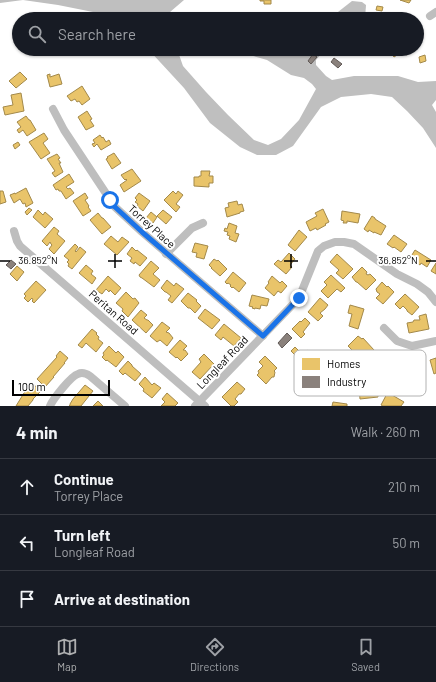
<!DOCTYPE html>
<meta charset="utf-8">
<style>
:root{--surface:#171b24;--page:#20242c;--text:#f1f3f6;--muted:#9ea1a6;--line:#363941;--accent:#adaeaf}
body{margin:0;font-family:Barlow,sans-serif;background:var(--page);color:var(--text)}
.scale{position:absolute;left:12px;bottom:10px;width:98px;box-sizing:border-box;padding-left:4px;border:2px solid #000;border-top:0;font-size:11px;line-height:14px;white-space:nowrap;color:#000;-webkit-text-stroke:3px #fff;paint-order:stroke}
.stop{position:absolute;width:12px;height:12px;margin:-9px;border:3px solid #1a73e8;border-radius:50%;background:#fff}
.stop.end{background:#1a73e8;border-color:#fff;box-shadow:0 1px 4px #0008}
.list{margin:0;padding:0;list-style:none}
h2{display:flex;justify-content:space-between;align-items:center;height:52px;margin:0;padding:0 16px;font-size:17px}
h2 small{font-size:13px;font-weight:400;color:var(--muted)}
.list li{display:grid;grid-template-columns:26px 1fr auto;gap:12px;align-items:center;box-sizing:border-box;height:56px;padding:0 16px;border-top:1px solid var(--line)}
.list b{display:block;font-size:15px;white-space:nowrap}
.list p{margin:0;font-size:13px;white-space:nowrap;color:var(--muted)}
.list em{font-size:13px;font-style:normal;color:var(--muted)}
.icon{flex:none;width:22px;height:22px;fill:none;stroke:currentColor;stroke-width:2;stroke-linecap:round;stroke-linejoin:round}
.map{position:relative;flex:none;width:436px;height:406px;overflow:hidden}
.search{position:absolute;background:var(--surface);box-shadow:0 1px 3px #0004;left:12px;right:12px;top:12px;height:44px;display:flex;align-items:center;gap:10px;box-sizing:border-box;padding:0 14px;border-radius:22px;color:var(--muted);font-size:15px}
.sheet{height:220px;background:var(--surface)}
nav{display:flex;justify-content:space-around;align-items:center;box-sizing:border-box;height:56px;border-top:1px solid var(--line);background:var(--surface);font-size:11px;color:var(--muted)}
nav a{display:grid;justify-items:center;gap:2px}
nav .on{color:var(--accent)}
.map>svg:first-child{display:block}
.water{fill:#bfbfbf}
.homes{fill:#e9c46a;stroke:#a3894a}
.industry{fill:#8a817c;stroke:#615a57}
.lines{fill:none;stroke-linecap:round;stroke-linejoin:round}
.street{stroke:#bebebe;stroke-width:8}
.route{stroke:#1a73e8;stroke-width:5}
.ticks{fill:none;stroke:#000;stroke-width:1.5}
.labels{text-anchor:middle;dominant-baseline:central;stroke-width:4;stroke-linejoin:round;paint-order:stroke}
.street-label{font-size:11px;fill:#000;stroke:#fff}
.key{fill:#fff;stroke:#b2b2b2;stroke-width:1}
.key-label{font-size:11px;fill:#000}
.ticks-label{font-size:10px;text-anchor:middle;fill:#000;stroke:#fff;stroke-width:4;stroke-linejoin:round;paint-order:stroke}
</style>
<div class="map">
<svg width="436" height="406" viewBox="0 0 436 406">
<rect width="100%" height="100%" fill="#fff"/>
<g class="water">
<polygon points="0,0 184,0 170,12 172,17 174,19 110,19 93,12 58,5 23,0 0,3"/>
<polygon points="352,1 362,2 366,5 365,19 329,19"/>
<polygon points="148,49 177,49 183,66 206,92 228,115 254,140 268,145 281,139 299,120 316,89 312,84 304,78 291,75 267,60 229,49 278,49 287,51 290,49 325,49 316,60 316,65 326,76 332,80 354,76 398,76 418,82 436,81 436,100 432,105 436,112 436,148 423,128 407,111 392,97 371,94 341,97 321,107 293,146 276,155 257,155 240,147 210,123 184,88"/>
</g>
<g class="homes">
<polygon points="260,0 271,0 271,4 264,4 264,1 260,1"/>
<polygon points="400,0 411,0 409,3"/>
<polygon points="377,6 383,7 382,11 376,10"/>
<polygon points="390,49 409,49 411,52 406,55 403,51 394,57 389,50"/>
<polygon points="425,55 426,61 420,63 419,57"/>
<polygon points="20,72 27,79 16,88 9,81"/>
<polygon points="50,74 50,77 59,74 62,84 50,87 47,75"/>
<polygon points="82,86 90,99 82,105 79,101 77,102 75,99 71,101 67,96"/>
<polygon points="21,93 24,111 5,115 3,107 13,105 11,95"/>
<polygon points="87,111 92,119 90,120 94,126 86,130 78,117"/>
<polygon points="26,116 29,120 30,120 36,130 27,136 23,130 19,133 17,130 21,127 17,122"/>
<polygon points="44,133 48,139 43,143 50,153 41,159 29,142"/>
<polygon points="100,135 102,138 103,137 106,142 109,140 111,144 101,150 97,144 94,147 92,144 95,143 93,140"/>
<polygon points="18,142 20,145 15,149 13,145"/>
<polygon points="114,153 121,163 112,169 106,159 108,158 107,157"/>
<polygon points="57,154 60,158 58,159 61,163 59,163 63,172 55,177 52,173 55,171 47,159"/>
<polygon points="132,169 141,181 124,192 120,185 127,180 126,179 125,180 124,179 121,175"/>
<polygon points="201,171 210,171 209,176 213,176 213,183 209,183 209,187 194,186 194,177 199,177 199,176 201,176"/>
<polygon points="69,174 74,182 66,187 68,189 70,188 74,193 66,199 61,191 59,191 58,189 56,190 53,185"/>
<polygon points="26,188 33,203 26,207 25,203 23,204 20,199 14,203 10,195 15,193 15,194"/>
<polygon points="0,191 3,191 6,202 0,204"/>
<polygon points="173,191 176,194 178,191 183,195 176,204 180,207 176,212 164,200"/>
<polygon points="85,193 88,198 85,200 89,206 88,207 91,211 83,216 73,201"/>
<polygon points="139,193 150,201 143,211 137,206 138,204 135,202 137,200 135,198"/>
<polygon points="237,201 238,205 242,204 244,211 240,212 240,213 227,217 225,208 229,207 228,203"/>
<polygon points="29,208 32,210 27,215 25,212"/>
<polygon points="323,209 329,222 325,224 326,225 317,230 316,228 310,231 306,222 317,216 315,213"/>
<polygon points="38,210 43,215 45,212 53,219 45,228 33,217"/>
<polygon points="163,210 172,217 166,224 157,216"/>
<polygon points="342,211 360,214 358,223 347,221 347,223 343,223 344,221 341,220"/>
<polygon points="151,212 157,217 153,223 146,218"/>
<polygon points="98,213 102,218 103,218 111,227 102,234 90,220"/>
<polygon points="372,216 375,218 375,219 386,226 381,235 374,232 374,233 369,230 368,232 364,229"/>
<polygon points="229,223 237,226 235,233 239,234 236,242 229,239 230,236 227,235 228,232 224,231 225,228 227,229"/>
<polygon points="54,227 59,231 57,234 65,241 54,254 49,249 52,245 51,244 50,242 47,246 42,241"/>
<polygon points="299,230 307,237 295,251 288,245"/>
<polygon points="394,235 407,244 401,252 394,247 393,248 387,244"/>
<polygon points="111,236 118,242 122,237 129,242 117,255 104,244"/>
<polygon points="195,243 208,246 204,259 196,257 197,253 192,252"/>
<polygon points="75,244 78,247 75,251 76,252 80,247 86,252 72,269 68,266 69,264 67,262 69,260 64,256"/>
<polygon points="132,247 136,251 137,250 147,258 140,266 135,262 134,264 130,261 132,258 127,254"/>
<polygon points="415,250 431,260 427,267 421,263 420,265 410,258"/>
<polygon points="289,253 295,259 290,265 292,267 286,274 274,264 278,260 281,262"/>
<polygon points="337,254 353,269 343,279 336,273 339,270 330,262"/>
<polygon points="214,259 217,261 218,260 227,269 220,276 211,268 212,268 209,265"/>
<polygon points="151,261 159,268 153,274 160,280 154,287 142,278 140,277 139,275"/>
<polygon points="436,263 436,274 431,271"/>
<polygon points="86,265 93,271 91,274 96,278 92,284 79,273"/>
<polygon points="17,266 24,272 17,281 10,274"/>
<polygon points="362,267 367,272 366,274 368,275 370,274 376,280 366,290 357,282 356,282 352,277"/>
<polygon points="233,272 246,283 239,292 233,287 232,288 230,286 231,285 228,283 227,284 225,282"/>
<polygon points="331,275 345,288 341,292 337,289 328,298 321,291 327,285 324,282"/>
<polygon points="108,276 121,288 115,295 110,290 109,292 106,289 102,294 96,290"/>
<polygon points="272,276 280,283 282,281 287,286 281,293 278,291 274,296 265,288 269,283 268,282"/>
<polygon points="167,280 174,286 176,283 184,289 172,303 168,300 171,296 166,292 165,292 161,288"/>
<polygon points="36,281 46,290 34,303 32,301 33,300 32,298 28,302 24,298 26,296 24,294"/>
<polygon points="382,282 387,287 388,286 394,292 383,304 376,298 380,294 377,292 376,289"/>
<polygon points="126,292 133,299 135,298 139,303 128,317 122,311 123,309 116,303"/>
<polygon points="188,293 197,300 196,301 201,306 195,313 190,308 188,308 181,301"/>
<polygon points="405,294 419,307 412,315 407,311 407,310 403,306 400,309 395,304"/>
<polygon points="252,295 269,299 267,306 261,305 260,309 255,308 255,309 252,308 253,307 249,306"/>
<polygon points="320,298 328,305 325,309 320,313 323,316 318,321 308,312"/>
<polygon points="350,305 364,309 358,329 349,326 352,314 348,313"/>
<polygon points="205,309 220,320 212,329 198,318"/>
<polygon points="141,310 147,315 144,318 147,320 148,320 153,325 146,333 132,320"/>
<polygon points="426,314 429,329 409,333 407,323 413,322 414,320 420,320 419,316"/>
<polygon points="305,318 310,323 303,332 305,334 301,338 292,329 300,321 301,322"/>
<polygon points="162,322 170,328 166,332 169,333 173,338 167,346 160,340 157,342 150,336"/>
<polygon points="224,324 241,338 234,346 223,337 221,340 215,335"/>
<polygon points="92,329 97,333 96,334 99,337 98,339 103,343 96,352 86,343 82,348 78,345"/>
<polygon points="358,336 362,339 363,338 374,350 366,358 361,354 360,352 358,353 355,350 354,352 348,346"/>
<polygon points="180,340 187,346 183,350 185,350 188,354 181,361 177,357 176,358 169,352"/>
<polygon points="109,346 116,353 118,351 124,357 116,367 107,360 106,361 102,357 104,355 103,353"/>
<polygon points="295,347 303,355 307,350 317,359 304,373 294,364 299,359 291,351"/>
<polygon points="60,351 68,358 64,363 65,363 53,377 54,377 45,387 37,379 57,357 56,356"/>
<polygon points="204,354 214,364 200,379 192,372 201,362 199,359"/>
<polygon points="265,356 277,368 274,371 275,372 274,377 272,377 266,384 257,375 259,373 258,371 263,366 259,362"/>
<polygon points="436,358 436,373 434,374 430,360"/>
<polygon points="128,361 132,365 132,366 141,374 135,381 125,373 123,375 119,371"/>
<polygon points="145,377 152,385 154,383 161,388 152,398 143,391 144,389 139,384"/>
<polygon points="237,382 245,389 241,394 239,394 235,399 238,402 234,406 231,406 222,397"/>
<polygon points="377,383 378,397 360,399 359,388 363,388 363,385"/>
<polygon points="33,384 41,391 33,399 33,400 28,406 16,406 24,393"/>
<polygon points="85,385 93,391 81,406 69,406 70,405 70,404 73,399"/>
<polygon points="390,388 395,391 392,395 404,402 401,406 383,406 381,405"/>
<polygon points="167,393 178,403 175,406 161,406 165,402 162,399"/>
<polygon points="98,401 103,406 93,406"/>
<polygon points="333,402 347,404 347,406 332,406"/>
</g>
<g class="industry">
<polygon points="313,54 317,57 311,64 308,61"/>
<polygon points="334,58 342,64 338,68 331,62"/>
<polygon points="11,260 16,264 11,269 6,265"/>
<polygon points="287,333 292,338 282,348 278,343"/>
</g>
<g class="lines">
<g class="street">
<polyline points="430,16 436,12"/>
<polyline points="53,109 64,130 115,207 142,232 263,336"/>
<polyline points="14,231 17,241 20,246 205,406"/>
<polyline points="166,254 192,228 203,223"/>
<polyline points="384,328 397,341 412,346 436,341"/>
<path d="M 50,406 C 53,399 71,376 78,374 C 82,372 87,374 90,376 L 125,406"/>
<polyline points="195,406 299,298 318,251 324,246 335,242 344,242 354,244 397,274 417,284 428,292 436,302"/>
</g>
</g>
<g class="lines">
<polyline class="route" points="110,200 115,207 142,232 263,336 299,298"/>
</g>
<path class="ticks" d="M 115,254 L 115,268M 291,254 L 291,268M 0,261 L 10,261M 108,261 L 122,261M 284,261 L 298,261M 426,261 L 436,261"/>
<g class="labels">
<g class="street-label">
<text transform="translate(152 226) rotate(42)">Torrey Place</text>
<text transform="translate(114 312) rotate(41)">Peritan Road</text>
<text transform="translate(222 362) rotate(-46)">Longleaf Road</text>
</g>
</g>
<rect x="294" y="350" width="132" height="46" rx="6" class="key"/>
<rect x="302" y="358" width="18" height="12" fill="#e9c46a"/>
<rect x="302" y="376" width="18" height="12" fill="#8a817c"/>
<g class="key-label">
<text x="327" y="368">Homes</text>
<text x="327" y="386">Industry</text>
</g>
<g class="ticks-label">
<text x="38" y="264">36.852°N</text>
<text x="398" y="264">36.852°N</text>
</g>
</svg>
<div class="scale">100 m</div>
<div class="stop" style="left:110px;top:200px"></div>
<div class="stop end" style="left:299px;top:298px"></div>
<div class="search"><svg class="icon" aria-label="search" viewBox="0 0 24 24"><circle cx="10" cy="10" r="6"/><path d="M15 15l6 6"/></svg>Search here</div>
</div>
<section class="sheet">
<h2>4 min<small>Walk · 260 m</small></h2>
<ul class="list">
<li><svg class="icon" aria-label="ahead" viewBox="0 0 24 24"><path d="M12 20V5M6 11l6-6 6 6"/></svg><div><b>Continue</b><p>Torrey Place</p></div><em>210 m</em></li>
<li><svg class="icon" aria-label="left" viewBox="0 0 24 24"><path d="M17 20v-9H6M10 6l-5 5 5 5"/></svg><div><b>Turn left</b><p>Longleaf Road</p></div><em>50 m</em></li>
<li><svg class="icon" aria-label="arrive" viewBox="0 0 24 24"><path d="M6 21V4h12l-3 4 3 4H6"/></svg><div><b>Arrive at destination</b></div></li>
</ul>
</section>
<nav>
<a class="on"><svg class="icon" aria-label="map" viewBox="0 0 24 24"><path d="M3 6l6-2 6 2 6-2v14l-6 2-6-2-6 2zM9 4v14M15 6v14"/></svg>Map</a>
<a><svg class="icon" aria-label="directions" viewBox="0 0 24 24"><path d="M12 3l9 9-9 9-9-9zM9 14v-3h6M13 9l2 2-2 2"/></svg>Directions</a>
<a><svg class="icon" aria-label="saved" viewBox="0 0 24 24"><path d="M7 4h10v16l-5-4-5 4z"/></svg>Saved</a>
</nav>
